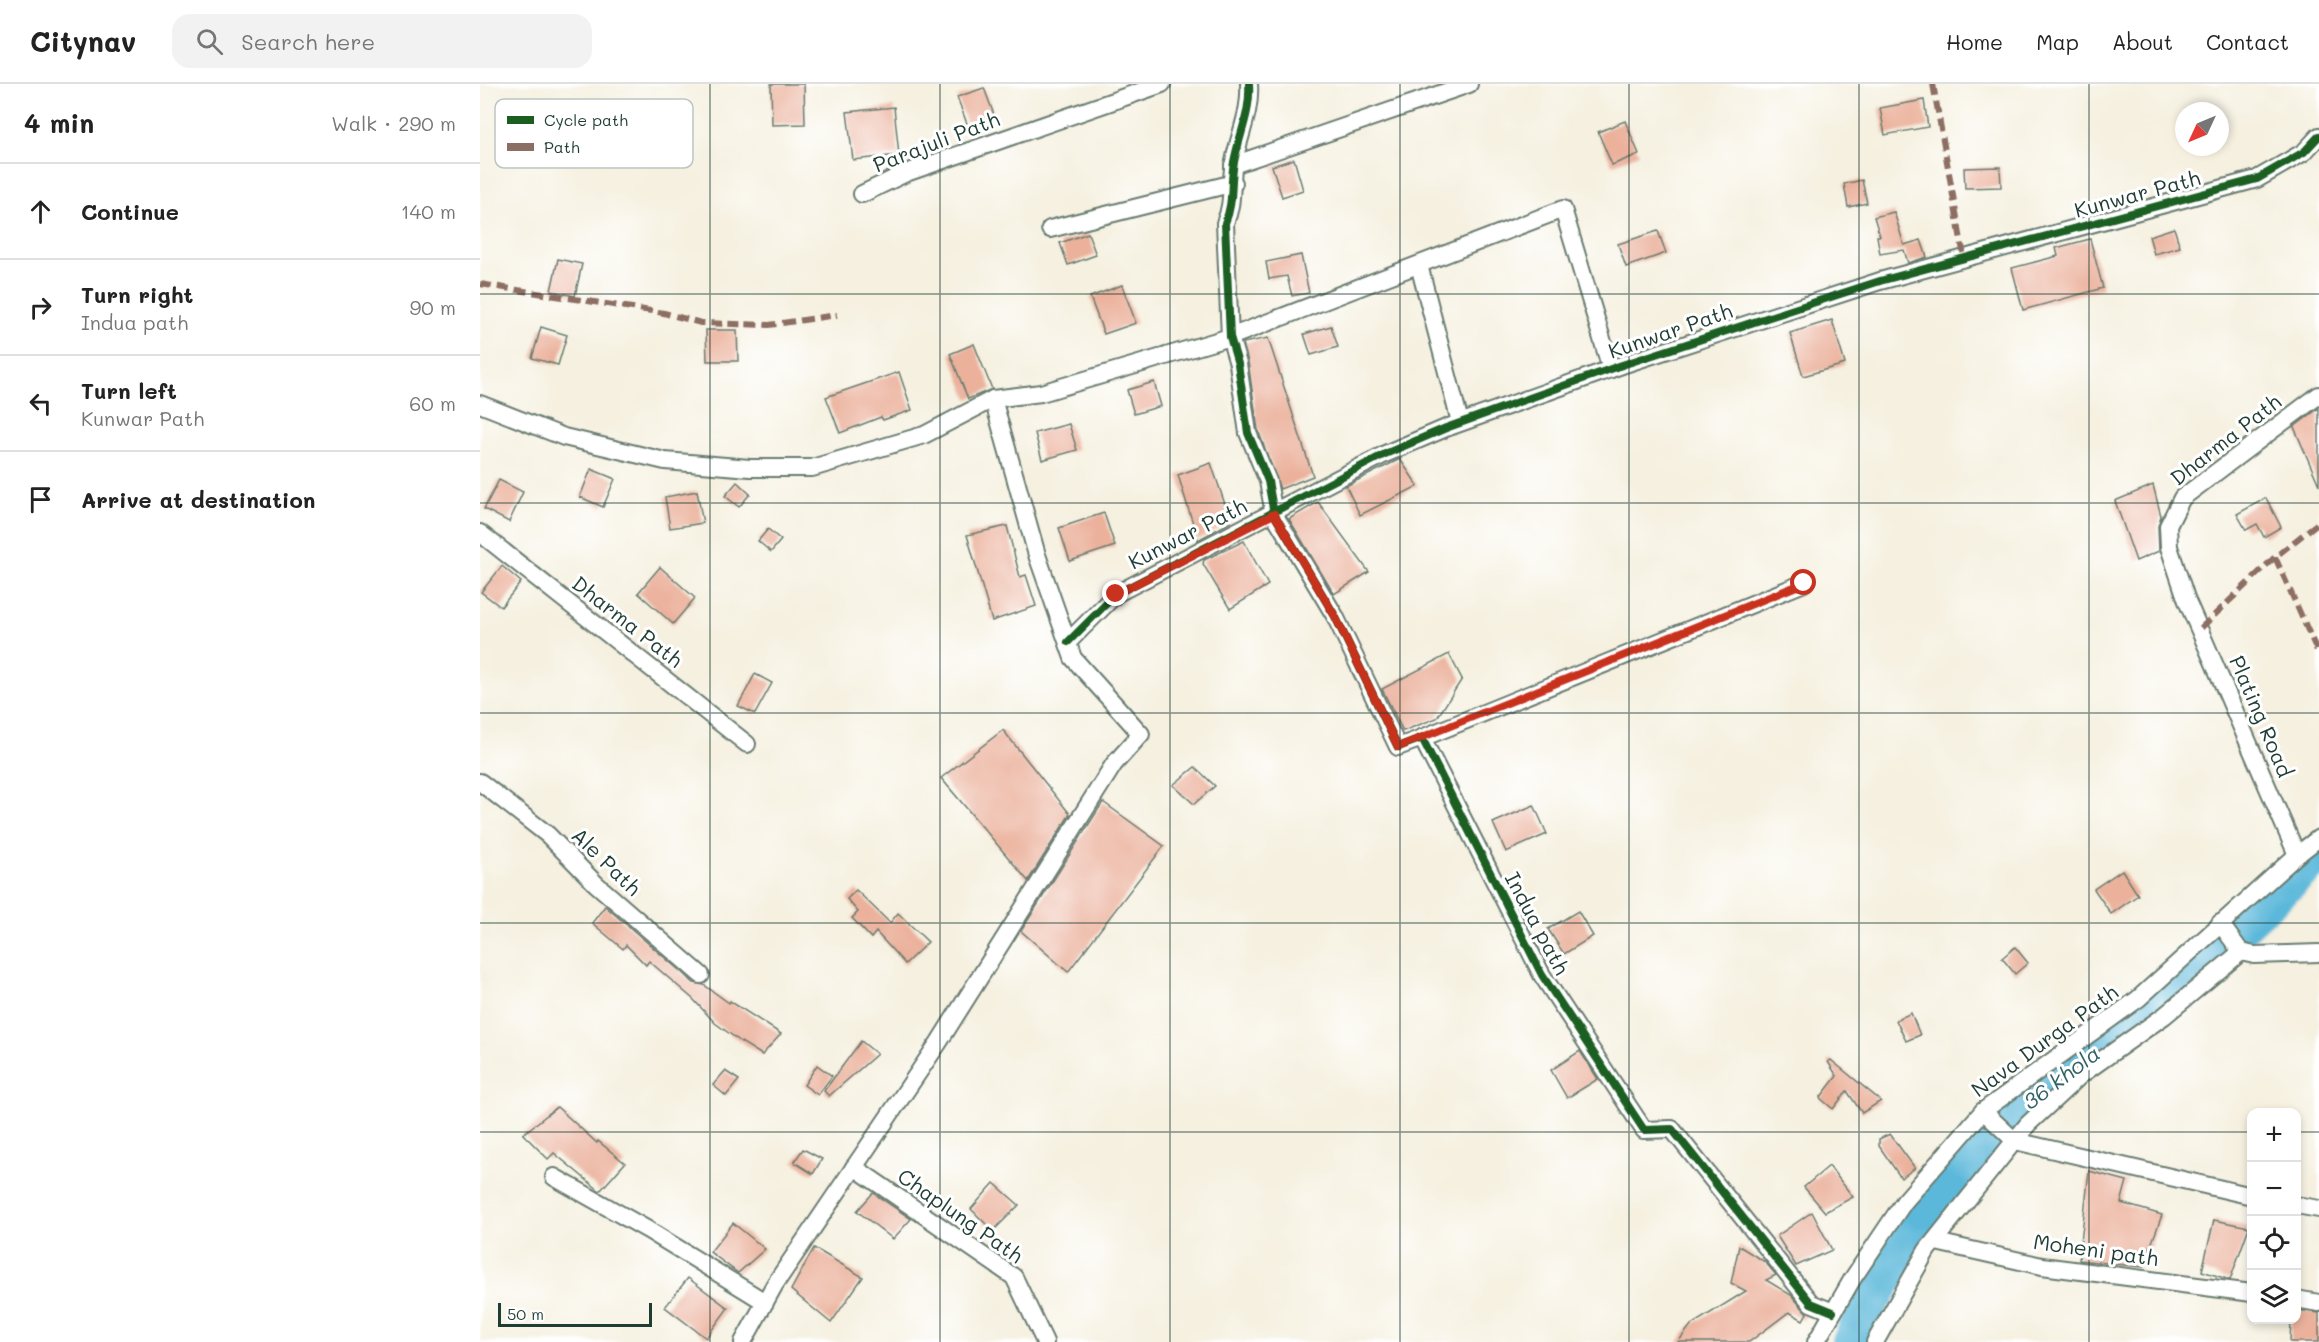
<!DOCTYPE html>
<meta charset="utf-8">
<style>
:root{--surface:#fff;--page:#f2f2f2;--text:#222;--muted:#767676;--line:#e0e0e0}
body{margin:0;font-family:Mali,sans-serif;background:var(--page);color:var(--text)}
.controls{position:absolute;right:18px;bottom:18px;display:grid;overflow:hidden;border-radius:12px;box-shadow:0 3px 9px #0003}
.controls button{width:54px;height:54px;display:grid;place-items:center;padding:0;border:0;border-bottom:2px solid var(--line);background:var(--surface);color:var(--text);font:30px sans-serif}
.compass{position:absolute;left:1695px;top:18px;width:54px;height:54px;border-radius:50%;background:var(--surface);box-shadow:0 3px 9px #0003;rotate:226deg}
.scale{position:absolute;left:18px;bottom:15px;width:154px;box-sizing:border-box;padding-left:6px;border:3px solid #1f3d34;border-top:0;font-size:16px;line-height:21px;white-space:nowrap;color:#1f3d34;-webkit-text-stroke:4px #fff;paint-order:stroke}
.stop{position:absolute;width:18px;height:18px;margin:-14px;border:4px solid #c8321e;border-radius:50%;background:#fff}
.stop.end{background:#c8321e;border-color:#fff;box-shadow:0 2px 6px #0008}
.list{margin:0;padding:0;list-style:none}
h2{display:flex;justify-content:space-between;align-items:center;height:78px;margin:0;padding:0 24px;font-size:26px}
h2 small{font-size:20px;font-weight:400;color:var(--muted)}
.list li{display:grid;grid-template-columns:39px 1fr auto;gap:18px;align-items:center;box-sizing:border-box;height:96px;padding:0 24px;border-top:2px solid var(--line)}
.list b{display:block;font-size:22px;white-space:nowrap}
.list p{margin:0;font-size:20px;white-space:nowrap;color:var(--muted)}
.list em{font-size:20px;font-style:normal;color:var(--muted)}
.icon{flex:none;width:33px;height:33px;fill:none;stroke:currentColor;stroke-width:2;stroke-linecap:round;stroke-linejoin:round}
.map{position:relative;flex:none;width:1839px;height:1258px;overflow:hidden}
header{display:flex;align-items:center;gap:36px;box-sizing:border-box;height:84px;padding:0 30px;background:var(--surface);border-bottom:2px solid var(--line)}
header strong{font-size:28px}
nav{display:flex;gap:33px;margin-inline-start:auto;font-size:21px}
.search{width:420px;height:54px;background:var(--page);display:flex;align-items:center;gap:15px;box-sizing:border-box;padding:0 21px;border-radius:18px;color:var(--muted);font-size:22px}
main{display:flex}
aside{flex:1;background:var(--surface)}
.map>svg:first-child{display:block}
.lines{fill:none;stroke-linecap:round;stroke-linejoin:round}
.river{stroke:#5cb8da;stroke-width:38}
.building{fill:#ebb19b}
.minor-casing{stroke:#6a7c70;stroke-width:20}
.minor{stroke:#fff;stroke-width:16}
.quiet{stroke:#8d6e63;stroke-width:6;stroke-dasharray:12 6;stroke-linecap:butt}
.cycleway-casing{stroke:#fff;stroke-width:11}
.cycleway{stroke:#1b5e20;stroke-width:8}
.route{stroke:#c8321e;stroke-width:8}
.grid{fill:none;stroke:#1f3d34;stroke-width:1.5;stroke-opacity:0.55}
.labels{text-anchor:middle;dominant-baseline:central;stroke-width:6;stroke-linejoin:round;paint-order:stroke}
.street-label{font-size:21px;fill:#1f3d34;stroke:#fff}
.water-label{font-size:22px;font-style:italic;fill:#316266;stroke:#fff}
.key{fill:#fff;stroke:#bcc5c2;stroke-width:1.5}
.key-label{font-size:16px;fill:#1f3d34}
</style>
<header>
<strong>Citynav</strong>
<div class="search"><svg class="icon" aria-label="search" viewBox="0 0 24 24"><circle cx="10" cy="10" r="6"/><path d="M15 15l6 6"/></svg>Search here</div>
<nav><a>Home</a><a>Map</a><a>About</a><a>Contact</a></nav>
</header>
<main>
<aside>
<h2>4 min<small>Walk · 290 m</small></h2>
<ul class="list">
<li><svg class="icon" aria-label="ahead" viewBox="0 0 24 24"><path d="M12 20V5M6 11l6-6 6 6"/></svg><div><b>Continue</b></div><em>140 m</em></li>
<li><svg class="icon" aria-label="right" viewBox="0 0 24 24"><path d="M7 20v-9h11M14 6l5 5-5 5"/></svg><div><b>Turn right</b><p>Indua path</p></div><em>90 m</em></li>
<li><svg class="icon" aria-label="left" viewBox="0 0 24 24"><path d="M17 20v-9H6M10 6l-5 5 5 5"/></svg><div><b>Turn left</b><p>Kunwar Path</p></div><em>60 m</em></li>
<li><svg class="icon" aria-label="arrive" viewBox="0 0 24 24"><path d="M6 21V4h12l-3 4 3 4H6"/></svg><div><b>Arrive at destination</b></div></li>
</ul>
</aside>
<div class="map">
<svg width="1839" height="1258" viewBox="0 0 1839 1258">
<rect width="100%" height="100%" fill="#fff"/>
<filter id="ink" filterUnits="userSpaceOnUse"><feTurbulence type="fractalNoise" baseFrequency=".0167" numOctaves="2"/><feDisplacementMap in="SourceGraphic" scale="12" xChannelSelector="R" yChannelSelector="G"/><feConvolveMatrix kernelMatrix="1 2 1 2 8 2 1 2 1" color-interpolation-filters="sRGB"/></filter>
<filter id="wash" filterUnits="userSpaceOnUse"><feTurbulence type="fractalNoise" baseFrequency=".008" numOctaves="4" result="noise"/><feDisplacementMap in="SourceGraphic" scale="24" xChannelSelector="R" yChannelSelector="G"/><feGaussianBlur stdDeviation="1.35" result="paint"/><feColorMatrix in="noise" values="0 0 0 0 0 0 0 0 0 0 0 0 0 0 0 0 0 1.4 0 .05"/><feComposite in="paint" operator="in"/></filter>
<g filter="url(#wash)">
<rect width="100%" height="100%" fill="#f5f0df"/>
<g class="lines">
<polyline class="river" points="1371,1258 1387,1223 1449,1125 1542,1020 1668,928 1839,770"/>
</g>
<g id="blocks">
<g class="building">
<polygon points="291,0 324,0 325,40 292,41"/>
<polygon points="504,4 516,36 489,45 477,13"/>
<polygon points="1444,16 1448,43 1405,51 1400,24"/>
<polygon points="414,23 419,71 373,76 367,28"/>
<polygon points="1145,37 1159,70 1132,81 1118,48"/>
<polygon points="814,75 823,106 802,113 792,82"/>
<polygon points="1520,83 1521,103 1485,104 1484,84"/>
<polygon points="1382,96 1387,119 1368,123 1364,100"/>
<polygon points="1414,128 1424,161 1441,156 1447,173 1428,179 1424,166 1400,170 1397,152 1400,152 1394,133"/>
<polygon points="1694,144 1700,163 1674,170 1669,152"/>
<polygon points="1178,147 1186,169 1146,183 1138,160"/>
<polygon points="608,149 616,171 588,181 580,159"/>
<polygon points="1610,155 1623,204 1543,226 1532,184 1578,172 1576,164"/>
<polygon points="821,171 829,209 812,212 807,192 789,195 786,178"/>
<polygon points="78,175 102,180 95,212 71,207"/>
<polygon points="642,201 656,239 624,250 610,213"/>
<polygon points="1352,236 1365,280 1323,292 1310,249"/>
<polygon points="851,242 858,263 831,271 824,250"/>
<polygon points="61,243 87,251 78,281 52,274"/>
<polygon points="226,246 257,246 258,277 227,277"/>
<polygon points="788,254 833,392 800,405 778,346 768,278 763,259"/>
<polygon points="494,260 512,305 488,315 470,270"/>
<polygon points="419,288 432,326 403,336 401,333 360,349 346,313"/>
<polygon points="674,298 681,322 654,330 647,306"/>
<polygon points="1839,324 1839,401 1814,343"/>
<polygon points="589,340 597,366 562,376 555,349"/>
<polygon points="920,375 938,402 880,431 866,402"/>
<polygon points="731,379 751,438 718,456 698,391"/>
<polygon points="111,385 135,395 123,423 100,413"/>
<polygon points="19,396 43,408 29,438 4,425"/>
<polygon points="257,398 270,410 259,423 245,412"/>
<polygon points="1673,401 1681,432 1678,442 1679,467 1656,477 1635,417"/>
<polygon points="217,407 223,439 190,444 185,413"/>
<polygon points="1786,414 1801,443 1784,453 1777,440 1766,446 1757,430"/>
<polygon points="838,418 889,488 854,510 809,435"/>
<polygon points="624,429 635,462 590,477 579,444"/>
<polygon points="527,442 540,493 546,491 556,522 512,537 487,451"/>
<polygon points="288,445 301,456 291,468 278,457"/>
<polygon points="764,457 788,501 750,525 723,480 724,476"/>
<polygon points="22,482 41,498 21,523 1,508"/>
<polygon points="180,483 215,514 193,540 158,509"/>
<polygon points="969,570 982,595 957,634 923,647 902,605"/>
<polygon points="275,590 292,599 275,630 258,622"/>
<polygon points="523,646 590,730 548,797 461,694"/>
<polygon points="715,683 735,702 714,720 693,701"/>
<polygon points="623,718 684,762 588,888 541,847"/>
<polygon points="1054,721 1067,750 1026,768 1013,739"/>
<polygon points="1642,786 1658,811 1631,830 1614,805"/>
<polygon points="376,806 410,839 418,829 448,858 425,880 396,848 391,854 372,834 378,828 367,815"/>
<polygon points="125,822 214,899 224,901 249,919 250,917 301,950 282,971 261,958 235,939 213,915 169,877 166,881 146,861 143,865 112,839"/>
<polygon points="1098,827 1113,852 1084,870 1068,845"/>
<polygon points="1535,863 1548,879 1535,890 1522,874"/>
<polygon points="1431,929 1440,951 1426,957 1416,936"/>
<polygon points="381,957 397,970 349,1012 344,1007"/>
<polygon points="1100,967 1118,995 1087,1014 1071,986"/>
<polygon points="1351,976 1362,985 1401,1017 1382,1029 1367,1007 1353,1025 1340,1014 1357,992 1348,978"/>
<polygon points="337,981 352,992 338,1011 324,1001"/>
<polygon points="245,987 259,996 246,1012 233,1001"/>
<polygon points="77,1023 117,1059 118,1057 145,1079 120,1107 74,1069 68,1075 43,1050"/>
<polygon points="1410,1050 1435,1084 1421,1094 1399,1062 1399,1055"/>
<polygon points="323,1065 342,1075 333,1090 314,1078"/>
<polygon points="1349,1082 1373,1113 1345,1128 1324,1103"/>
<polygon points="1609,1087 1647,1097 1641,1119 1682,1131 1663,1183 1599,1176"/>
<polygon points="514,1099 539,1121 513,1147 491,1125"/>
<polygon points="393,1109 431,1135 413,1155 377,1127"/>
<polygon points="1332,1128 1352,1166 1316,1182 1297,1152"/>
<polygon points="1734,1136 1769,1143 1750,1196 1722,1187"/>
<polygon points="253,1139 285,1165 258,1189 230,1168"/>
<polygon points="1259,1162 1285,1178 1296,1191 1286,1196 1311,1211 1327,1229 1323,1236 1309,1228 1269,1258 1198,1258 1211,1241 1266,1207 1251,1199"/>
<polygon points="334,1164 383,1193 351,1239 311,1206"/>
<polygon points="208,1194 248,1224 226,1254 185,1223"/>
<polygon points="1816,1226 1839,1229 1839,1258 1810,1258 1811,1236 1816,1236"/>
</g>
</g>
</g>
<g filter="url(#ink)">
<use href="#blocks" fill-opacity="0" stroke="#6a7c70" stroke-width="1.5"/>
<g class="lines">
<g class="minor-casing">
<g id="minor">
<path d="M 769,0 C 771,28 759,51 754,78 C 750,99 754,119 745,139 L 750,253 L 758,280 L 768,349 L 788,397 L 794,430 L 855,532 L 918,663 L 942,654 L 1062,891 L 1164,1046 L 1192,1045 L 1331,1219 L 1353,1228"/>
<polyline points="753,81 989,0"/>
<polyline points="382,110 426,89 682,0"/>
<polyline points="570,145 754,99"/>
<polyline points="939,181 980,338"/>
<polyline points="0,320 84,353 185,377 270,384 332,384 444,351 513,315 561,309 750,253 1083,125 1131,285"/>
<polyline points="0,449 267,660"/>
<polyline points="588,558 636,510 905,370 966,344 1142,281 1400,197 1777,95 1824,68 1839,52"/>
<polyline points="942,654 1324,499"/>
<polyline points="0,698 68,751 116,800 221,891"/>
<polyline points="1817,771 1707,517 1689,463 1688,442 1702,414 1839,311"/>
<polyline points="1740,839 1761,868 1774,871 1839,869"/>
<polyline points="1503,1027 1535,1057 1772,1112"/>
<polyline points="374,1083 534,1193 565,1258"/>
<polyline points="74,1093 168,1146 285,1218"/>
<polyline points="1816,1121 1839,1125"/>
<polyline points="1456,1158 1562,1182 1772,1209"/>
<polyline points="1816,1215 1839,1219"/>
<polyline points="263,1258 295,1200 459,958 634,680 661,650 593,574 557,471 513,315"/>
<polyline points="1336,1258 1373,1194 1424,1118 1503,1027 1658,915 1817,771 1839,754"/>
<polyline points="1395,1258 1447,1166 1548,1040 1602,990 1684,932 1761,868"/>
</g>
</g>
<use href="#minor" class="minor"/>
<g class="quiet">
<polyline points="1453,0 1484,173"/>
<polyline points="0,200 184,229 221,239 289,241 357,231"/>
<polyline points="1795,473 1839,571"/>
<polyline points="1721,544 1795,473 1839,438"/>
</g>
<g class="cycleway-casing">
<g id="cycleway">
<path d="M 769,0 C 771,28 759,51 754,78 C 750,99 754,119 745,139 L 750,253 L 758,280 L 768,349 L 788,397 L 794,430 L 855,532 L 918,663 L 942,654 L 1062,891 L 1164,1046 L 1192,1045 L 1331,1219 L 1353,1228"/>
<polyline points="588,558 636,510 905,370 966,344 1142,281 1400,197 1777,95 1824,68 1839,52"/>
</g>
</g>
<use href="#cycleway" class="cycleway"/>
</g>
</g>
<g class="lines" filter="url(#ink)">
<polyline class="route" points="636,510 794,430 855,532 918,663 1324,499"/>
</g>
<path class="grid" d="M 230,0 L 230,1258M 460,0 L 460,1258M 690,0 L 690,1258M 920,0 L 920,1258M 1149,0 L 1149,1258M 1379,0 L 1379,1258M 1609,0 L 1609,1258M 0,210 L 1839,210M 0,419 L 1839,419M 0,629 L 1839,629M 0,839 L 1839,839M 0,1048 L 1772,1048M 1816,1048 L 1839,1048"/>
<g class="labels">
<g class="street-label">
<text transform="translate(456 57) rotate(-21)">Parajuli Path</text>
<text transform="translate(1657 109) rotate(-15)">Kunwar Path</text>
<text transform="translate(1190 246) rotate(-19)">Kunwar Path</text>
<text transform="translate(1745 355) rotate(-38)">Dharma Path</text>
<text transform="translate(707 449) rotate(-27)">Kunwar Path</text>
<text transform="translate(148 537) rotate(38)">Dharma Path</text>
<text transform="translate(1782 632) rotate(67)">Plating Road</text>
<text transform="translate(127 777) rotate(44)">Ale Path</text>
<text transform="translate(1058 839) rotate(62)">Indua path</text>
<text transform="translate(1564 956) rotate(-36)">Nava Durga Path</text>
<text transform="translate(481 1131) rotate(35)">Chaplung Path</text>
<text transform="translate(1616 1165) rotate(8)">Moheni path</text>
</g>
<g class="water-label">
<text transform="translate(1581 993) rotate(-37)">36 khola</text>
</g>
</g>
<rect x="15" y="15" width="198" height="69" rx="9" class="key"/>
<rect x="27" y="32" width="27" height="8" fill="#1b5e20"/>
<rect x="27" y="59" width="27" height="8" fill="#8d6e63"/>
<g class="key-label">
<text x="64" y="42">Cycle path</text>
<text x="64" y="69">Path</text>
</g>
</svg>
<div class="controls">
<button>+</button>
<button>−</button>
<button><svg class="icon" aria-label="locate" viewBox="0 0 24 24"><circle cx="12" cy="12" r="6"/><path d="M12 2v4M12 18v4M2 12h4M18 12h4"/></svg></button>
<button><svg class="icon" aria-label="layers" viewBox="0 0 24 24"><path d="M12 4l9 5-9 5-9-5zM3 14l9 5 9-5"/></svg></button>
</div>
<svg class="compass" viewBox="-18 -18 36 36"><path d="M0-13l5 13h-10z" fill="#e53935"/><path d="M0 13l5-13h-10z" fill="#767676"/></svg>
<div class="scale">50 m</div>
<div class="stop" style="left:1324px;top:499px"></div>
<div class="stop end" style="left:636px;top:510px"></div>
</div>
</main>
